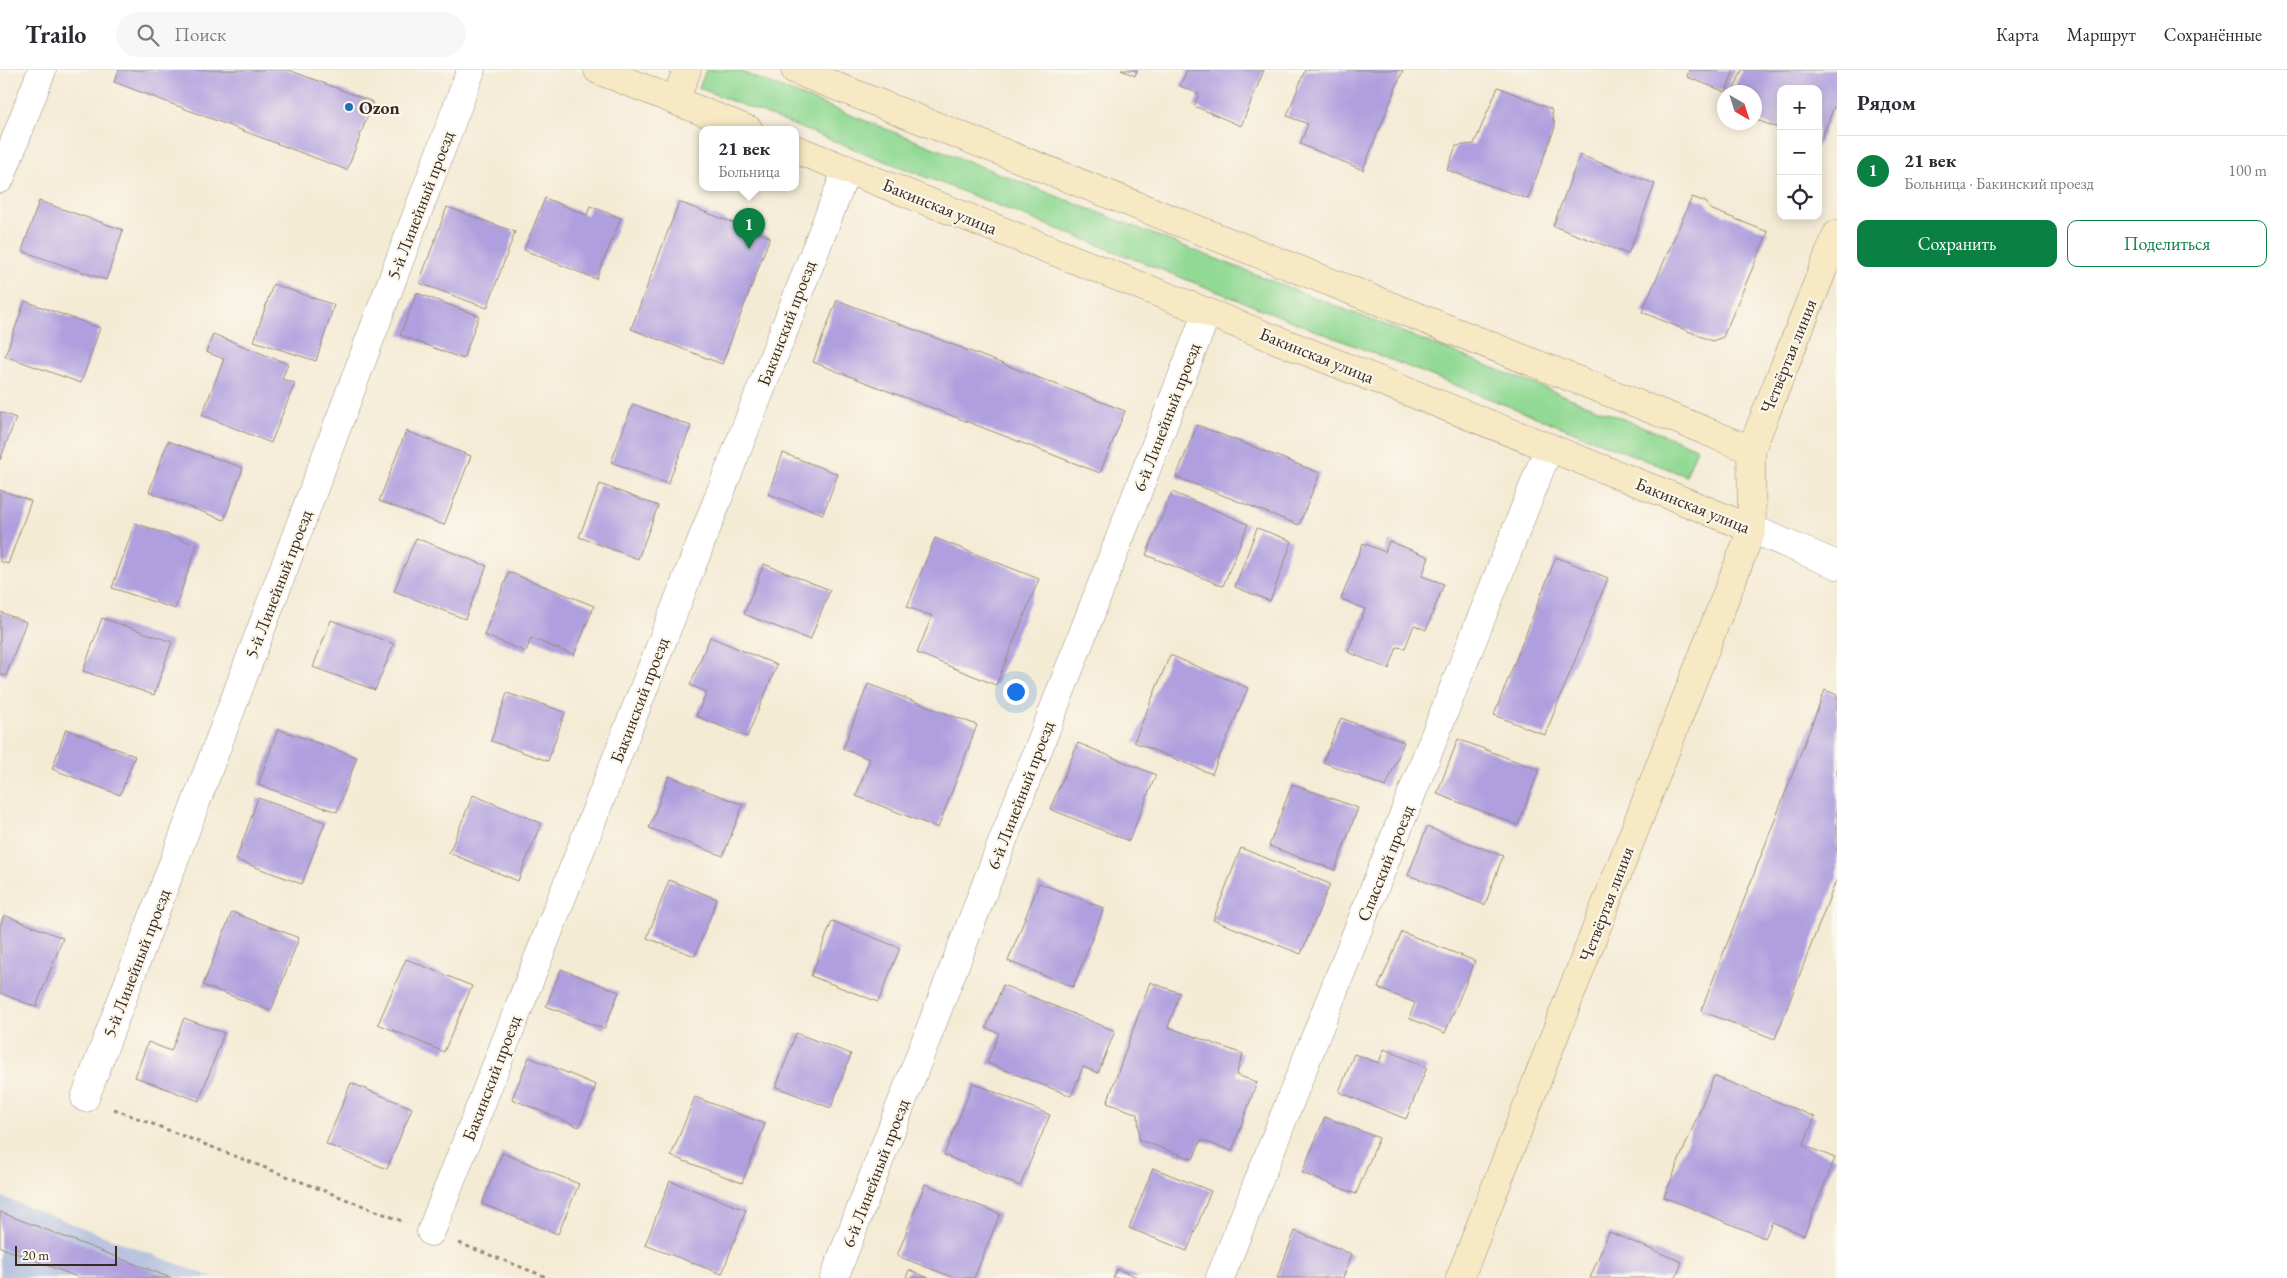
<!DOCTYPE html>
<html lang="ru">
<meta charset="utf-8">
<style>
:root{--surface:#fff;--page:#f7f7f7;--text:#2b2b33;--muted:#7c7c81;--line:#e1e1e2;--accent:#0b8043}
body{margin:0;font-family:"EB Garamond",serif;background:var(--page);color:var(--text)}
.controls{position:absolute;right:15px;top:15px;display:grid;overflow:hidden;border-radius:10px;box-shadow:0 2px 12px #0003}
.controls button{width:45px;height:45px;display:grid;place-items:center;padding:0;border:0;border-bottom:1px solid var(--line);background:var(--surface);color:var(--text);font:25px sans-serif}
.compass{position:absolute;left:1717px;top:15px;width:45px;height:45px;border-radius:50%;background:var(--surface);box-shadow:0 2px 12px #0003;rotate:141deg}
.scale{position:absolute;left:15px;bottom:12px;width:102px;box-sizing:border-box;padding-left:5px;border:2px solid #3b2a1e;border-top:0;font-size:14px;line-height:18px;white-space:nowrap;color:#3b2a1e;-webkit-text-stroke:4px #fbf7ec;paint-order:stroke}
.you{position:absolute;left:1015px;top:621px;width:18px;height:18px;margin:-12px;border:4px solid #fff;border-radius:50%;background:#1a73e8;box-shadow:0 0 0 8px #1a73e833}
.badge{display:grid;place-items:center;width:32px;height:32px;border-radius:50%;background:var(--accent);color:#fff;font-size:16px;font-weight:700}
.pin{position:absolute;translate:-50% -41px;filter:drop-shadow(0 1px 2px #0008)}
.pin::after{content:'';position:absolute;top:26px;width:18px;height:15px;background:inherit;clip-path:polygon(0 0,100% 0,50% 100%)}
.popup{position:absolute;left:699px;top:56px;width:100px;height:65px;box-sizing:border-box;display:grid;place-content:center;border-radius:10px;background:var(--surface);filter:drop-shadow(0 1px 4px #0005);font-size:16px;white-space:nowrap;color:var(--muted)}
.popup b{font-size:19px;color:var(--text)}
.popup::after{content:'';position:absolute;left:50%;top:100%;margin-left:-10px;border:10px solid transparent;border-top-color:var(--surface)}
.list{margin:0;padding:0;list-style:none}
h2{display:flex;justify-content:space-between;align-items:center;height:65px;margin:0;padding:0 20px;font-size:21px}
h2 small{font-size:16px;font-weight:400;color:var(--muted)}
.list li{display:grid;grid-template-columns:32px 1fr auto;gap:15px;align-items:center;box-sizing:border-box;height:70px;padding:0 20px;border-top:1px solid var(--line)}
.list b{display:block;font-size:19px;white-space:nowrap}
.list p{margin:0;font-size:16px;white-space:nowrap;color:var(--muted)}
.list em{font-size:16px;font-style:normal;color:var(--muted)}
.actions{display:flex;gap:10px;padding:15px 20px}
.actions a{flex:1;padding:11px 0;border:1px solid var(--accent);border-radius:10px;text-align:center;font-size:18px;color:var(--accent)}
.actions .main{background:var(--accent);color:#fff}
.icon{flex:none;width:28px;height:28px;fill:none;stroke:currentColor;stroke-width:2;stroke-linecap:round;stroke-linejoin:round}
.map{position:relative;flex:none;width:1837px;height:1208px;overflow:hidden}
header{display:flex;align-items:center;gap:30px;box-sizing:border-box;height:70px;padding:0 25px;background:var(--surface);border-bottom:1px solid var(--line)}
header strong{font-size:24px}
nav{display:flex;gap:28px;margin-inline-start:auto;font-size:18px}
.search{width:350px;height:45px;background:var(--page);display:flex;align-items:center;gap:12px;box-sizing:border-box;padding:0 18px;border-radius:28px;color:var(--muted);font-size:19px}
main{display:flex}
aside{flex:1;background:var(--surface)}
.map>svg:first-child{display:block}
.industrial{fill:#bac4de}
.green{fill:#91d994;stroke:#668259}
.building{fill:#af9fde}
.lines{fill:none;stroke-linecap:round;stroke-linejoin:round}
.street-casing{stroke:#988a7a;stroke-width:29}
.secondary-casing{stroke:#988a7a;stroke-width:29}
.path{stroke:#988a7a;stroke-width:3;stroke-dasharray:4 4;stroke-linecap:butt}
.street{stroke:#fff;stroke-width:28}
.secondary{stroke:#f6e9c3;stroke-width:28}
.poi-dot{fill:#1f6fb2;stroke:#fbf7ec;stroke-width:2}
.labels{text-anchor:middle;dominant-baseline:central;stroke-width:4.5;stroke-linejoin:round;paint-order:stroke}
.poi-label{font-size:18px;font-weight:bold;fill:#3b2a1e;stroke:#fbf7ec;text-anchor:start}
.street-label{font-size:18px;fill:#3b2a1e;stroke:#fbf7ec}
</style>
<header>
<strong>Trailo</strong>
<div class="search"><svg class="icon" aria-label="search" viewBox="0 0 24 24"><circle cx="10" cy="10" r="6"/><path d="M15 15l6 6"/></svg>Поиск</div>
<nav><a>Карта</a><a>Маршрут</a><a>Сохранённые</a></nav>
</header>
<main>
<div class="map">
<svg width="1837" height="1208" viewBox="0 0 1837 1208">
<rect width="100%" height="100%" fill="#fbf7ec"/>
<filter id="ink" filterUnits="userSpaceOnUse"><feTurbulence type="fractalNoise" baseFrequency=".02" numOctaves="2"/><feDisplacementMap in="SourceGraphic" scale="10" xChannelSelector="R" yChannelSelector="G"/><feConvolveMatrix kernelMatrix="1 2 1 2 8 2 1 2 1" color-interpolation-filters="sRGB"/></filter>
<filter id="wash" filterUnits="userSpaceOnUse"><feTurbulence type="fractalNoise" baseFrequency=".0096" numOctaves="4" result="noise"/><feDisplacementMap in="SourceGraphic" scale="20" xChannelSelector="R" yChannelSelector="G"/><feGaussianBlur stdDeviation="1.12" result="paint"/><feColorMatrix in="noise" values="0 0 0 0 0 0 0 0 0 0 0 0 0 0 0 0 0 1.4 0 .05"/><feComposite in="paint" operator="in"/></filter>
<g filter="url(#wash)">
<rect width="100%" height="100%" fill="#f4ebd5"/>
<polygon class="industrial" points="0,1126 214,1208 0,1208"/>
<polygon class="green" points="706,0 736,0 1697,378 1686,406 699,18"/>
<g id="blocks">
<g class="building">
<polygon points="119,0 289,0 373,32 347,100 114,12"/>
<polygon points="1121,0 1137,0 1135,6"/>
<polygon points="1187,0 1264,0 1241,56 1194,36 1199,24 1180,16"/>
<polygon points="1305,0 1403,0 1363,100 1300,74 1308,54 1287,46"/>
<polygon points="1689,0 1734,0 1726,22 1687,7"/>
<polygon points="1742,0 1837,0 1837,30 1818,76 1818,19 1781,19 1781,59 1754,49 1754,22 1733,22"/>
<polygon points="1498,17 1551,39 1555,57 1528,129 1447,100 1456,76 1474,74"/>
<polygon points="1580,85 1655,114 1628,184 1553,156"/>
<polygon points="1692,127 1706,132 1710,139 1768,162 1723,267 1712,271 1642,242"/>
<polygon points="545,128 587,145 590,136 621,148 596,209 524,180"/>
<polygon points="39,131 123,160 106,210 22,181"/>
<polygon points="679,132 770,167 722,294 631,259"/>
<polygon points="447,137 515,162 487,238 419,213"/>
<polygon points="273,214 334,235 316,291 254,271"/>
<polygon points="417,223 479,246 463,289 400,265"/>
<polygon points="837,230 1125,341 1100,403 813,292"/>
<polygon points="25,231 100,258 81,313 5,286"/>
<polygon points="213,264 288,294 282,309 295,313 271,373 202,345 224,289 206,282"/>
<polygon points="633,334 691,356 668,414 611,392"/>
<polygon points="0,342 16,348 0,390"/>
<polygon points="1197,355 1320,403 1299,455 1176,407"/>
<polygon points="406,361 471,386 444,455 379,431"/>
<polygon points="168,371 243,398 224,450 149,422"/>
<polygon points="783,383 838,404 823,444 768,424"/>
<polygon points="600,414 658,436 638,489 579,467"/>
<polygon points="0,420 31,431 8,494 0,491"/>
<polygon points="1172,422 1248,454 1223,516 1146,485"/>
<polygon points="135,453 197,475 175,539 112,518"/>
<polygon points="1257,458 1292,471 1270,531 1235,517"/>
<polygon points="416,468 487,496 465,549 394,521"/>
<polygon points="935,468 1039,509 996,615 917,583 932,546 907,537"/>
<polygon points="1389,471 1429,487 1422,506 1444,514 1426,560 1414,555 1405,578 1397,577 1389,599 1348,582 1365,539 1341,529 1363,473 1385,482"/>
<polygon points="1556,487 1608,508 1545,665 1494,645"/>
<polygon points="764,494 830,520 810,570 744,544"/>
<polygon points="509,502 594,536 574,585 531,568 526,582 484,565"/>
<polygon points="0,542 26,552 6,606 0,604"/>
<polygon points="102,548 172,572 154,625 83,601"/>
<polygon points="331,550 394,574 375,620 313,597"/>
<polygon points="710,567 777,595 747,667 696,646 707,622 690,615"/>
<polygon points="1170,585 1248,618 1212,704 1134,672"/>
<polygon points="868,614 977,655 938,758 856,726 870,689 843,679"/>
<polygon points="1825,620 1837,625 1837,808 1775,969 1701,941"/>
<polygon points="507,623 565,642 548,691 491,671"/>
<polygon points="1341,648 1404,672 1386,717 1323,692"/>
<polygon points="66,659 135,686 120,725 52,699"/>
<polygon points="278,659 357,687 337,742 258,715"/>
<polygon points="1458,669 1539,700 1518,755 1437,724"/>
<polygon points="1078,673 1156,705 1129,771 1050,739"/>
<polygon points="669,706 743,735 723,786 649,758"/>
<polygon points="1292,714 1358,738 1335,800 1269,776"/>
<polygon points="473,725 541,753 518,811 449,783"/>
<polygon points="258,728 325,752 302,814 236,790"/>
<polygon points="1427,757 1503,786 1485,835 1408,805"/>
<polygon points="1241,778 1330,814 1301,884 1213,850"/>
<polygon points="669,810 717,829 695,886 647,868"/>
<polygon points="1039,813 1104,838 1073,917 1008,891"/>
<polygon points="232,842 299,868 271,941 203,915"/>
<polygon points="4,845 63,868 36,937 0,923 0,856"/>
<polygon points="832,851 900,878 878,932 811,906"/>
<polygon points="1402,862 1475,891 1445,963 1409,948 1415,933 1378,918"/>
<polygon points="406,889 472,916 444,982 378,954"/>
<polygon points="561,899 619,922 604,959 546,936"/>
<polygon points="1150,912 1180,923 1168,957 1243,984 1236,1005 1257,1012 1232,1081 1201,1070 1193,1089 1139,1070 1138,1044 1107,1033"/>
<polygon points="1003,915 1115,961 1098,1003 1083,997 1071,1026 987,993 999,963 986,958"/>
<polygon points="184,948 224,963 199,1031 135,1007 148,972 171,981"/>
<polygon points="796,963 851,984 831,1038 776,1017"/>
<polygon points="1384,979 1427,997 1406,1049 1339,1022 1354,984 1379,993"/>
<polygon points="529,987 596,1015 579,1057 512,1029"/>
<polygon points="1714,1006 1815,1047 1803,1075 1835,1088 1804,1165 1772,1152 1765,1168 1664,1127"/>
<polygon points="351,1013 412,1038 387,1099 326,1074"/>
<polygon points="973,1013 1050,1045 1020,1116 944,1085"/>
<polygon points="695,1027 765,1054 742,1113 671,1086"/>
<polygon points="1325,1047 1379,1068 1356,1124 1302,1103"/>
<polygon points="502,1083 579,1114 558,1164 482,1134"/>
<polygon points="1153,1098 1211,1121 1187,1181 1129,1158"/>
<polygon points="670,1111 746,1140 722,1204 645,1175"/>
<polygon points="925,1114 1000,1144 974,1208 955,1208 897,1186"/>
<polygon points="0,1142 171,1208 80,1208 0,1177"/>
<polygon points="1295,1161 1352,1184 1343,1208 1277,1208"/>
<polygon points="1609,1162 1682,1192 1676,1208 1590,1208"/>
<polygon points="1117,1199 1140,1208 1113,1208"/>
<polygon points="909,1200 929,1208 906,1208"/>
</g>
</g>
</g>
<g filter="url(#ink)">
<use href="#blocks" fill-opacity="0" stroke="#988a7a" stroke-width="1"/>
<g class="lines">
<g class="street-casing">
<g id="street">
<polyline points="0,109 42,0"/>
<polyline points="1752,459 1837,495"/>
<polyline points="85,1028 471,0"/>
<polyline points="431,1162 847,99"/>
<polyline points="834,1208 1207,242"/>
<polyline points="1220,1208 1549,377"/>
</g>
</g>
<g class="secondary-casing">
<g id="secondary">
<polyline points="598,0 749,60"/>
<polyline points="795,0 1701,359 1751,380"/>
<polyline points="675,31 687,0"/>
<polyline points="795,79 1674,427 1752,459"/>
<polyline points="1460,1208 1752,459 1751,380 1837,164"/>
</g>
</g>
<g class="path">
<polyline points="114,1039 402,1151"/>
<polyline points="459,1173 549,1208"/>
</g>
<use href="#street" class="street"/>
<use href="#secondary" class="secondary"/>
</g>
</g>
<circle class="poi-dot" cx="349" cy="37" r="5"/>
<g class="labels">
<g class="poi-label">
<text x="359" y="37">Ozon</text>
</g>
<g class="street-label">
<text transform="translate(420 135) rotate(-69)">5-й Линейный проезд</text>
<text transform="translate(940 136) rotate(22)">Бакинская улица</text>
<text transform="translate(786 253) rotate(-69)">Бакинский проезд</text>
<text transform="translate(1317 285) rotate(22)">Бакинская улица</text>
<text transform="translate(1788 286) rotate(-68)">Четвёртая линия</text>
<text transform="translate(1166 347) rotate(-69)">6-й Линейный проезд</text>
<text transform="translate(1693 435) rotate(22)">Бакинская улица</text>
<text transform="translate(278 514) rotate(-69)">5-й Линейный проезд</text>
<text transform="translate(639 630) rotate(-69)">Бакинский проезд</text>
<text transform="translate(1020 725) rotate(-69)">6-й Линейный проезд</text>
<text transform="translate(1385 793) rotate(-68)">Спасский проезд</text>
<text transform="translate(1606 834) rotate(-69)">Четвёртая линия</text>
<text transform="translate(136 893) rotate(-69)">5-й Линейный проезд</text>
<text transform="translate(491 1008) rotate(-69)">Бакинский проезд</text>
<text transform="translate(875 1103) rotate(-69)">6-й Линейный проезд</text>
</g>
</g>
</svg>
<div class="controls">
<button>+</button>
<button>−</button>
<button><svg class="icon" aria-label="locate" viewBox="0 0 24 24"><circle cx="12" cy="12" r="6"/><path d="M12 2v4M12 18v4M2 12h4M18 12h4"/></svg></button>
</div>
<svg class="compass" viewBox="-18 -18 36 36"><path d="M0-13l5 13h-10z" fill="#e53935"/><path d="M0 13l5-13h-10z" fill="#7c7c81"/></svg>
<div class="scale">20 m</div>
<div class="you"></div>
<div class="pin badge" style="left:749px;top:179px">1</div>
<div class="popup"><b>21 век</b>Больница</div>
</div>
<aside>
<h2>Рядом<small></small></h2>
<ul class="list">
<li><span class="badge">1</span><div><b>21 век</b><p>Больница · Бакинский проезд</p></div><em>100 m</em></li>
</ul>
<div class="actions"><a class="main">Сохранить</a><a>Поделиться</a></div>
</aside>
</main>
